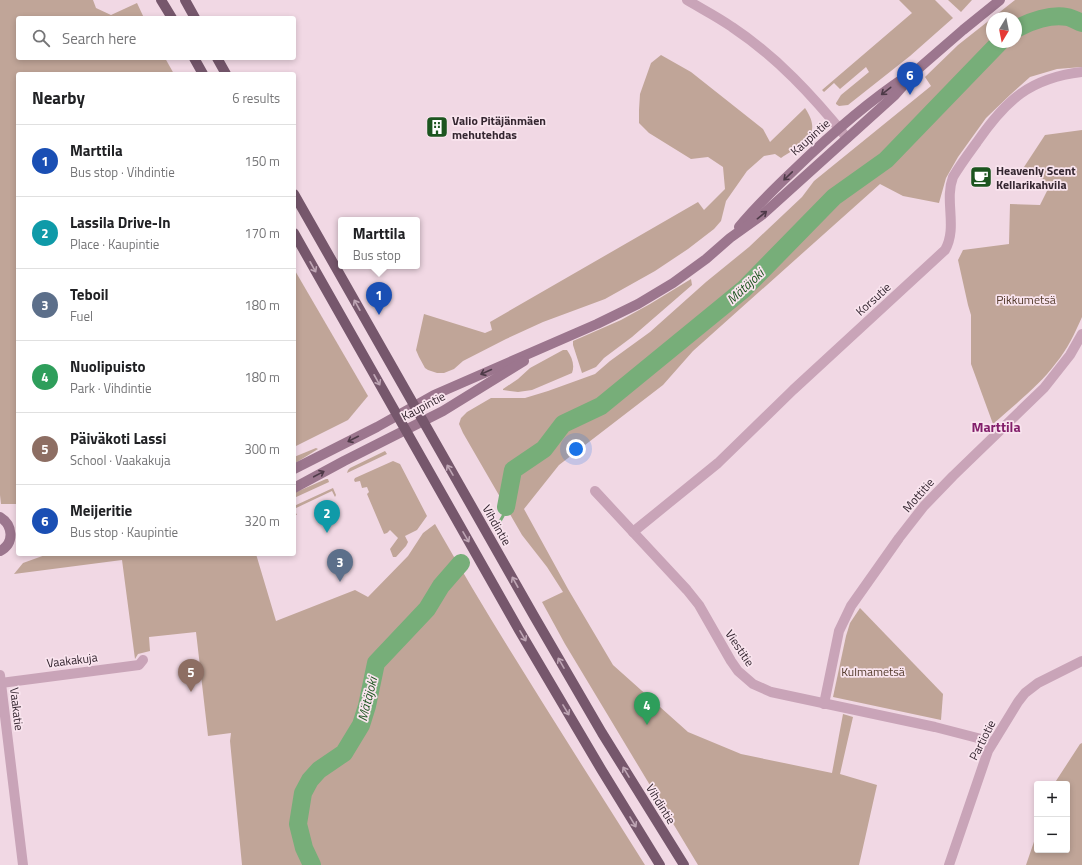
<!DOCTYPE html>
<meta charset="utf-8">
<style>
:root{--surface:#fff;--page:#f6f6f6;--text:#202124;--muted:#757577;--line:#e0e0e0;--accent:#0f766e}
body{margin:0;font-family:"Titillium Web",sans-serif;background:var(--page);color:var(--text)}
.controls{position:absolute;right:12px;bottom:12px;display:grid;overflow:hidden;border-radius:4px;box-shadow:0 2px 6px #0003}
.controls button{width:36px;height:36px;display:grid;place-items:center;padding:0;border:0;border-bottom:1px solid var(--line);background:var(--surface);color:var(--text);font:20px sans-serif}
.compass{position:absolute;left:986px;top:12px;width:36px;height:36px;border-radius:50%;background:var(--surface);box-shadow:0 2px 6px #0003;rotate:190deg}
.you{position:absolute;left:576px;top:449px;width:14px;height:14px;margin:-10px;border:3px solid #fff;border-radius:50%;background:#1a73e8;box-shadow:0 0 0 6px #1a73e833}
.badge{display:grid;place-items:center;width:26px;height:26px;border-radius:50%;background:var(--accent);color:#fff;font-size:13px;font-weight:700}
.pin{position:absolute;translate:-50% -33px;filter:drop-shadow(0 1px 2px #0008)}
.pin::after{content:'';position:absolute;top:21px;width:14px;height:12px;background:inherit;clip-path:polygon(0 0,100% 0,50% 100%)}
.popup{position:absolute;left:338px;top:217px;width:82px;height:52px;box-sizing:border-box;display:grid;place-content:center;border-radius:4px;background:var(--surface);filter:drop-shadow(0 1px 3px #0005);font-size:13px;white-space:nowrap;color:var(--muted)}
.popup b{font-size:15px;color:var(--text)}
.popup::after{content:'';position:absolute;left:50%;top:100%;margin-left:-8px;border:8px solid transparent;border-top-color:var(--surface)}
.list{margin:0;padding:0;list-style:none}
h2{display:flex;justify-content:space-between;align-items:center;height:52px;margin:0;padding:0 16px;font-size:17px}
h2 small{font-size:13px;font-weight:400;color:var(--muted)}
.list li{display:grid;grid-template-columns:26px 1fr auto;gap:12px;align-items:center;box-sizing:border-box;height:72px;padding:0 16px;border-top:1px solid var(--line)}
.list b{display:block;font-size:15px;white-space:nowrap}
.list p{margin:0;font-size:13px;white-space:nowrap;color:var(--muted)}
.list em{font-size:13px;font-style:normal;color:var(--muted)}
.icon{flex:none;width:22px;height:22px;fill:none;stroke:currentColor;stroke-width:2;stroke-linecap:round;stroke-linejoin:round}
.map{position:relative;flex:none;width:1082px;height:865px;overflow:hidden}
.search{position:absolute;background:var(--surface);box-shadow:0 2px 6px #0003;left:16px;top:16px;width:280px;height:44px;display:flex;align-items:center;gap:10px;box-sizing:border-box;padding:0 14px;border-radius:4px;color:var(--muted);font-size:15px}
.panel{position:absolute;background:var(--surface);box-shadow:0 2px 6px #0003;left:16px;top:72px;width:280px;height:484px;border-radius:4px}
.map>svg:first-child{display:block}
.green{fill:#c0a598;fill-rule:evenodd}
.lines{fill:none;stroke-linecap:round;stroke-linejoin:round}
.stream{stroke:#77ae79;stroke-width:3}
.river{stroke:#77ae79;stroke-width:18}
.street{stroke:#c9a4b8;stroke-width:10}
.secondary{stroke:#9c768e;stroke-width:10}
.primary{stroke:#76576c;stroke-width:10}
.oneway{stroke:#4e3a48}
.oneway2{stroke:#bea5b4}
.labels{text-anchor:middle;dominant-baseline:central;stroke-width:3.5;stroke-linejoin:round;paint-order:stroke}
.poi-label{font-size:12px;font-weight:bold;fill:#342630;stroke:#f9e4ee;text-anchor:start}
.street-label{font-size:12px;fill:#342630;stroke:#f9e4ee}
.park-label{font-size:12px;fill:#52392a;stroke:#f9e4ee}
.water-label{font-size:13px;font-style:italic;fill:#1c551f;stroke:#f9e4ee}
.quarter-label{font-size:14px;font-weight:bold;fill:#831f6b;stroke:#f9e4ee}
</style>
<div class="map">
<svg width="1082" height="865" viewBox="0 0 1082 865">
<rect width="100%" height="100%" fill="#f1d8e4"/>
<g class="green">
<polygon points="0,0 93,0 96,8 111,15 137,3 144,18 18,18 18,58 165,58 174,74 18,74 18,504 1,504 0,495"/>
<polygon points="899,0 935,0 953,18 910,56 848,105 839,106 836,104 836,103 841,95 869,72 866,67 840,89 834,83 824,92 822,90 912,13"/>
<polygon points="948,0 972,0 961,12"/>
<path d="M 1015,0 L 1082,0 L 1082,67 L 1057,69 L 1030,77 L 1011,94 L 986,118 L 958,157 L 946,178 L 939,203 L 903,196 L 880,184 L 693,351 L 663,385 L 559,465 L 524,509 L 568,589 L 613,665 L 688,732 L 741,754 L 832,773 L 843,714 L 853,717 L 840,774 L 877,785 L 859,865 L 698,865 L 565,644 L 542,602 L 563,592 L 547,567 L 522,535 L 463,433 L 459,424 L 461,418 L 467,412 L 491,398 L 525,398 L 548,391 L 595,374 L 610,361 L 650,332 L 706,282 L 749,247 L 802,197 L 814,181 L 931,86 L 925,77 L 958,45 ZM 992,18 L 1016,18 L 1016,42 L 992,42 Z"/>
<path d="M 661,55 L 691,72 L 763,129 L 770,142 L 805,108 C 824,136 802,144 781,158 L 775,154 L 764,156 L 747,171 L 726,201 L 721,221 L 714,229 L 688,249 L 655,271 L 605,299 L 543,322 L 506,339 L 463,361 L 454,369 L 444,373 L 437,373 L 428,370 L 425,368 L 419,357 L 416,350 L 424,314 L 485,333 L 492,330 L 490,322 L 698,202 L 704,210 L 725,189 L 723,167 L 708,157 L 691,159 L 649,133 L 639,123 L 639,110 L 640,94 L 651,63 Z"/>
<path d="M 1082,130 L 1082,317 C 1075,333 1067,350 1056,363 C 1039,386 1014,405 993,424 L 971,364 L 971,315 L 968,305 L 958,260 L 963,250 L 1009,244 L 1010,204 L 1040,205 L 1050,185 L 1024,167 L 1045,135 Z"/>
<polygon points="294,269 368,396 348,420 294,447"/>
<polygon points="691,279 692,285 632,337 604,358 596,367 582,373 573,345 573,341 621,320 650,304"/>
<path d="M 563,350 L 567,350 C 572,357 575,365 572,373 L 532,390 L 518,392 L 503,390 L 503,389 L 518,379 L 530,368 Z"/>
<polygon points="316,448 318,449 294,464 294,457"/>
<polygon points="385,451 387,454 347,473 348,470 350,468"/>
<polygon points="393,461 400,464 427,516 417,530 405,536 408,542 406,546 396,557 393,557 390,549 398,538 390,530 387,533 384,534 367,494 369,492 367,487 362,488 360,481 355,482 354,480 355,478"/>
<polygon points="326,479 328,479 329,482 294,498 294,493"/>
<polygon points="333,488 336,495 335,497 332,491 294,509 297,515 294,515 294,506"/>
<path d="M 435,524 C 501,640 574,752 645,865 L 242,865 L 230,741 L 231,733 L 208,736 L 196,632 L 149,637 L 150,651 L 138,654 L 135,659 L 122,560 L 14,574 L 23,563 L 48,554 L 256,554 L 276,621 L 355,590 L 368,597 L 408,556 L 423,533 Z"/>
<polygon points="860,608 943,694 941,720 833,697 846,636 850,623"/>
<polygon points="1082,743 1082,865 1026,865 1037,833 1037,850 1067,850 1067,784 1054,784 1080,744"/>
</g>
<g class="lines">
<g class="stream">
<polyline points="1029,18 1030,22"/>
<polyline points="499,523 503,516 506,507"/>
</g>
<g class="river">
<path d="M 1016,29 C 1030,21 1051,14 1067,17 C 1072,18 1077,21 1082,23"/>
<polyline points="506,507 513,470 544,449 563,424 601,406 744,289 834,197 886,160 1000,42"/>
<polyline points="312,865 304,848 298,824 303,793 310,780 319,770 344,753 361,725 367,706 376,663 427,609 441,586 461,563"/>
</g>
<g class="street">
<path d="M 687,0 C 702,9 718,17 732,27 C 777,57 813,96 847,138"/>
<polyline points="595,491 687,590 699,605 731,661 738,671 753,684 771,692 935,727 993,742"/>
<path d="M 633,532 L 718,463 L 793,390 L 945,250 C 958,227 944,201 953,177 C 960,165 969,153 977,142 C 1006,100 1030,78 1082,72"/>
<polyline points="0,675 23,865"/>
<polyline points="1,683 139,665 143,660"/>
<polyline points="824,704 839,631 851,606 899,538 924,506 953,476 1044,388 1070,355 1082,334"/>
<polyline points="949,865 988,751 1018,702 1025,693 1038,683 1082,661"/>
</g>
<g class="secondary">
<path d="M 739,227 C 756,206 775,188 794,170 C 829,136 866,103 907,76"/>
<polyline points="294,469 377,427 434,395 597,324 638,304 673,283 706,259 730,238 762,215 895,95 918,69 963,30 1000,0"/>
<polyline points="294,488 344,461 443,411 524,361"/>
<path d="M 0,517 C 13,525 15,543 0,551"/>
</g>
<g class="primary">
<polyline points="161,0 172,18"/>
<polyline points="185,0 195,18"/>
<polyline points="194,58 203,74"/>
<polyline points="217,58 226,74"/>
<polyline points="294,194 534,616 602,733 684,865"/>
<polyline points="294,233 519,630 601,769 660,865"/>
</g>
</g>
<defs><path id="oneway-shaft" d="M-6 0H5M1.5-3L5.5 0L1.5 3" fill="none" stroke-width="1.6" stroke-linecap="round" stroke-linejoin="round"/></defs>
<g class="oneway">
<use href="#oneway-shaft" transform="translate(886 91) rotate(142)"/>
<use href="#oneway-shaft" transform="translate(788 176) rotate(136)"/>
<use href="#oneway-shaft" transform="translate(762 215) rotate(-39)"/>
<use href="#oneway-shaft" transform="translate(486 372) rotate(156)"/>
<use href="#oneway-shaft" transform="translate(353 439) rotate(153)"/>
<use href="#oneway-shaft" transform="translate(319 474) rotate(-28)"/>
</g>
<g class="oneway2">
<use href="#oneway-shaft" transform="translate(313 267) rotate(61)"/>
<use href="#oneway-shaft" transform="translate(357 305) rotate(-119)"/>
<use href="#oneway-shaft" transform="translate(377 380) rotate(61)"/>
<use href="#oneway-shaft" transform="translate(450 470) rotate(-120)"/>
<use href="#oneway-shaft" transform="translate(466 537) rotate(60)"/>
<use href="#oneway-shaft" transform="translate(515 582) rotate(-119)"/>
<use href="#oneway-shaft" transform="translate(523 636) rotate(60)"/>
<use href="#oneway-shaft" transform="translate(561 663) rotate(-120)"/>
<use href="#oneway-shaft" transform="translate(566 710) rotate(59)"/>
<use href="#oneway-shaft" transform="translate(626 772) rotate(-121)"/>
<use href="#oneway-shaft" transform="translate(633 822) rotate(59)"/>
</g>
<defs>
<g id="building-square" transform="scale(1.15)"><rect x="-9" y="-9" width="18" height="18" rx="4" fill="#1c551f" stroke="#f9e4ee"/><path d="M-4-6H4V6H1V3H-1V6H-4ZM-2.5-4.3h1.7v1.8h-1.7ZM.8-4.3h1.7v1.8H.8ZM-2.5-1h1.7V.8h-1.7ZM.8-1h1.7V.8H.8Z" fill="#fff"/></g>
<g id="cafe-square" transform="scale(1.15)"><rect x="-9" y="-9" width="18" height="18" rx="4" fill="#1c551f" stroke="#f9e4ee"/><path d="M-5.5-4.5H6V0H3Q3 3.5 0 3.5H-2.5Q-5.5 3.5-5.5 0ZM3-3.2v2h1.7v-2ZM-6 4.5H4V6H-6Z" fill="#fff"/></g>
</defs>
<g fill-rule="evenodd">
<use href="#building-square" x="437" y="127"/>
<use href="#cafe-square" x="981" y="177"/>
</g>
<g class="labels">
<g class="poi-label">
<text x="452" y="120">Valio Pitäjänmäen<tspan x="452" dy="14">mehutehdas</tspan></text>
<text x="996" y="170">Heavenly Scent<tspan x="996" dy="14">Kellarikahvila</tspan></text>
</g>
<g class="street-label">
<text transform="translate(810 137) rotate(-42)">Kaupintie</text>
<text transform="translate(873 299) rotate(-42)">Korsutie</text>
<text transform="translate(423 406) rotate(-28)">Kaupintie</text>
<text transform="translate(918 495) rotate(-49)">Mottitie</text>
<text transform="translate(497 525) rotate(60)">Vihdintie</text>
<text transform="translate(740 648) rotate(56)">Viestitie</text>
<text transform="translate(72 660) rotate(-7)">Vaakakuja</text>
<text transform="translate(17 709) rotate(83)">Vaakatie</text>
<text transform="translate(982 740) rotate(-63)">Partiotie</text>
<text transform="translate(661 804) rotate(58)">Vihdintie</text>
</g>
<g class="park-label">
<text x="1026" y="299">Pikkumetsä</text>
<text x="873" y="671">Kulmametsä</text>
</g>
<g class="water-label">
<text transform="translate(745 286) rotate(-43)">Mätäjoki</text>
<text transform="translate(367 699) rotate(-76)">Mätäjoki</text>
</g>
<g class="quarter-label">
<text x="996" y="426">Marttila</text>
</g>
</g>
</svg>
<div class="controls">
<button>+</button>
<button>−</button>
</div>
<svg class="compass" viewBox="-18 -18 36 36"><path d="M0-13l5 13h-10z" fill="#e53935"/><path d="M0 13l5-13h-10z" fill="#757577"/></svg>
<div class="you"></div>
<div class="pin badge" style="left:379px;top:315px;background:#1a4fb4">1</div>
<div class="popup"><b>Marttila</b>Bus stop</div>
<div class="pin badge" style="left:327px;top:533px;background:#0f9aa8">2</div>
<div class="pin badge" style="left:340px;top:582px;background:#5c6f8a">3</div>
<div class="pin badge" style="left:647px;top:725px;background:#2e9e5b">4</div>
<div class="pin badge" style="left:191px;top:692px;background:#8d6e63">5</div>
<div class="pin badge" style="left:910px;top:95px;background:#1a4fb4">6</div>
<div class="search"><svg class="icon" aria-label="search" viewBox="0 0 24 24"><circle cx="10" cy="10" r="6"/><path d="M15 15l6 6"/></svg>Search here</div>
<section class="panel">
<h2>Nearby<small>6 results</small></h2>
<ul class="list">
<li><span class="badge" style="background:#1a4fb4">1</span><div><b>Marttila</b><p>Bus stop · Vihdintie</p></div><em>150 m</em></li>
<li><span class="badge" style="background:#0f9aa8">2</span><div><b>Lassila Drive-In</b><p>Place · Kaupintie</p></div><em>170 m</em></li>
<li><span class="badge" style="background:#5c6f8a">3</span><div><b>Teboil</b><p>Fuel</p></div><em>180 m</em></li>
<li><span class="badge" style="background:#2e9e5b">4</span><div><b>Nuolipuisto</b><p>Park · Vihdintie</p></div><em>180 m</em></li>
<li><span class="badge" style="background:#8d6e63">5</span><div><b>Päiväkoti Lassi</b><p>School · Vaakakuja</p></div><em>300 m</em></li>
<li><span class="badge" style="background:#1a4fb4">6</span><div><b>Meijeritie</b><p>Bus stop · Kaupintie</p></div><em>320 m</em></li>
</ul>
</section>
</div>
